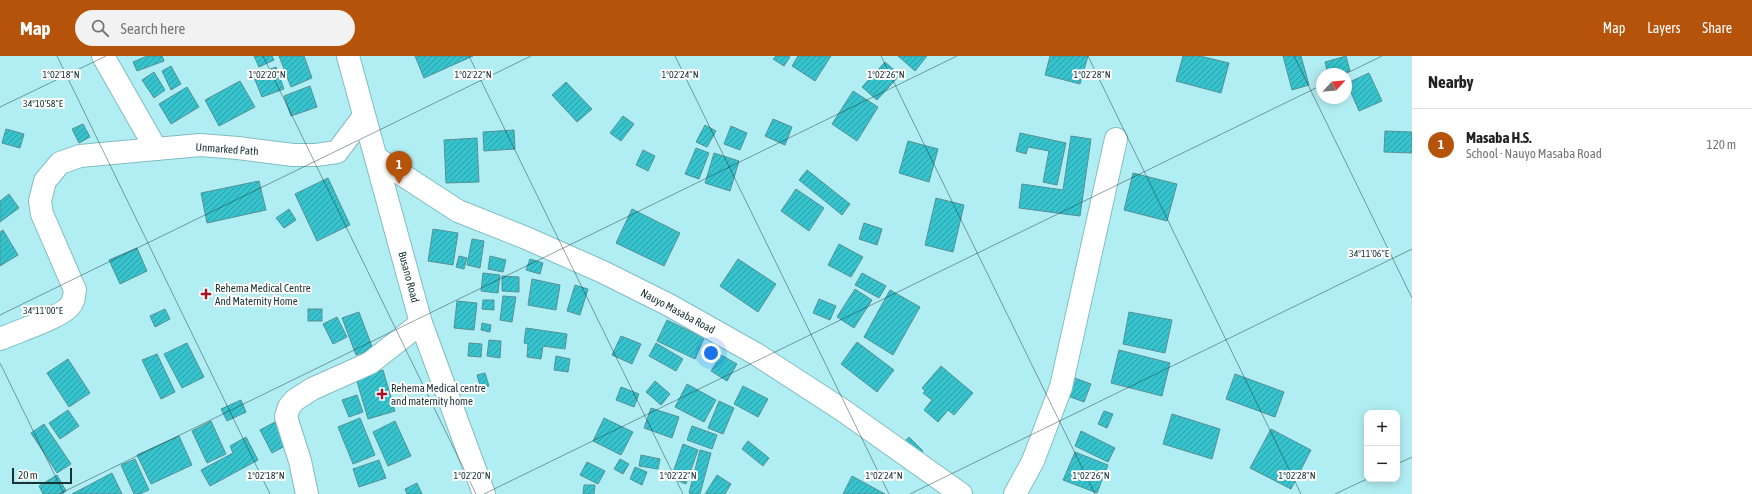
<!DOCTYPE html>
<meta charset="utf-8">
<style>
:root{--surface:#fff;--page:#f2f2f2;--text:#222;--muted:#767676;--line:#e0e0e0;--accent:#b45309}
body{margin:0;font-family:"Asap Condensed",sans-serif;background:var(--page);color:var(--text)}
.controls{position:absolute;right:12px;bottom:12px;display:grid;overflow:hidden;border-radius:8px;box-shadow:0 2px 10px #0003}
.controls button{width:36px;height:36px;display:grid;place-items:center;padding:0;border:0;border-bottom:1px solid var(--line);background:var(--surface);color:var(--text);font:20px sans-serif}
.compass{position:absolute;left:1316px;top:12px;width:36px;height:36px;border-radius:50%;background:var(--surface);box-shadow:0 2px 10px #0003;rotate:64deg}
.scale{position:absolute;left:12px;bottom:10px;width:60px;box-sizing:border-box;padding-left:4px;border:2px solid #193234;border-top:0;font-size:11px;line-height:14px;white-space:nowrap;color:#193234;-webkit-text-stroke:3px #fff;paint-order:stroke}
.you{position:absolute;left:711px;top:297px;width:14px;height:14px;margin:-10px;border:3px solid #fff;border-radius:50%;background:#1a73e8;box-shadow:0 0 0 6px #1a73e833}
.badge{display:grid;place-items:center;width:26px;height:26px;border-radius:50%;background:var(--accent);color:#fff;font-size:13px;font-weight:700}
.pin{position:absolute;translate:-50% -33px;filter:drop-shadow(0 1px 2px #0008)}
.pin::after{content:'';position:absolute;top:21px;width:14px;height:12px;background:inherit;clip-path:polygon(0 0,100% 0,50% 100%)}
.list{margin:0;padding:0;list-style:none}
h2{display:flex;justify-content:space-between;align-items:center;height:52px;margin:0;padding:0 16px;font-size:17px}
h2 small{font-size:13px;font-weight:400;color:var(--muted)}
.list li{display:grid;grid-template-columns:26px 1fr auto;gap:12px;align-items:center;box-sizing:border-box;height:72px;padding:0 16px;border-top:1px solid var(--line)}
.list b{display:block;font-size:15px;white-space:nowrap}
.list p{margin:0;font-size:13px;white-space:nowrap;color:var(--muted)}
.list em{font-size:13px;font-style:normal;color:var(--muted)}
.icon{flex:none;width:22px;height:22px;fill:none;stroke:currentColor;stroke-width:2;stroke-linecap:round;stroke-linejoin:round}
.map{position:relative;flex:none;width:1412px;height:438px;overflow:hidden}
header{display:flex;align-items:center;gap:24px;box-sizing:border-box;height:56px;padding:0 20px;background:var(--accent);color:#fff}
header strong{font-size:19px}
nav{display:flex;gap:22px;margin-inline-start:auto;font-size:14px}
.search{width:280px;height:36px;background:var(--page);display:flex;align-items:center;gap:10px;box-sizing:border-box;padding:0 14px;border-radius:22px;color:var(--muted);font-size:15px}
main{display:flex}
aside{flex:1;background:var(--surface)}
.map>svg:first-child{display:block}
.building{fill:url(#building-hatch);stroke:#569196}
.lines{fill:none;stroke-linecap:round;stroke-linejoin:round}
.minor-casing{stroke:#81bdc2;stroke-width:24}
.minor{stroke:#fff;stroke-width:22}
.ticks{fill:none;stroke:#193234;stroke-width:1;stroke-opacity:0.45}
.poi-dot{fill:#a81126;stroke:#fff;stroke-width:1.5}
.labels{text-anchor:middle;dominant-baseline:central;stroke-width:4;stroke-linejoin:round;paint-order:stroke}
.street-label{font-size:11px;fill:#193234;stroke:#fff}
.poi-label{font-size:11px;fill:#193234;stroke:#fff;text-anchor:start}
.ticks-label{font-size:10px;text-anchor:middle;fill:#193234;stroke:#fff;stroke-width:4;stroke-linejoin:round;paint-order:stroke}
</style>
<header>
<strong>Map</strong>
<div class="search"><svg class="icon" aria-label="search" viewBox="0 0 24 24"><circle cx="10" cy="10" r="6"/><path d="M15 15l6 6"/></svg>Search here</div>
<nav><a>Map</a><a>Layers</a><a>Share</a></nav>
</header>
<main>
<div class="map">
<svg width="1412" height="438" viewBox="0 0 1412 438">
<defs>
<pattern id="building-hatch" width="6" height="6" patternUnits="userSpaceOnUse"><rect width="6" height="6" fill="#36c3cd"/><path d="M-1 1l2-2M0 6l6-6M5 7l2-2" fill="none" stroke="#2d9fa7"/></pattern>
</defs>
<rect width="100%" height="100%" fill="#b1eef3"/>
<g class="building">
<polygon points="147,0 162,0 164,5 137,15 133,6"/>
<polygon points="254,0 272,0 274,4 259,11"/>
<polygon points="279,0 304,0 312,22 291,31"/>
<polygon points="415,0 473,0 424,22"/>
<polygon points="776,0 788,0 790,1 784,10 773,3"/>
<polygon points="798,0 831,0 815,25 792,10"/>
<polygon points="898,0 927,0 915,15"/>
<polygon points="1050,0 1088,0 1080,28 1045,19"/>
<polygon points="1183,0 1200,0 1229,7 1221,37 1176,25"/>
<polygon points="1283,0 1301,0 1309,29 1292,34"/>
<polygon points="1346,0 1350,15 1341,18 1328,18 1325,6"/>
<polygon points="885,6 900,19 877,44 862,31"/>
<polygon points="171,10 181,28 171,34 162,15"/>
<polygon points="276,11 284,33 262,41 253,19"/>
<polygon points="154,16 165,34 154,42 142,24"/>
<polygon points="1369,17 1382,45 1359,55 1347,27"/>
<polygon points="240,25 255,51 219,70 205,44"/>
<polygon points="566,26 592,53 577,66 552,39"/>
<polygon points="310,30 317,51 291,60 284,40"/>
<polygon points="187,31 199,51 171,68 159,48"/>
<polygon points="853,35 878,51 857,85 832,68"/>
<polygon points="623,60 634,68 621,85 610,77"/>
<polygon points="773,63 792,71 785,89 765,80"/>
<polygon points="83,68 90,81 79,87 72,73"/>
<polygon points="705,69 716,75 707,91 696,86"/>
<polygon points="731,70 747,77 740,94 724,88"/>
<polygon points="6,73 24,78 20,92 2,87"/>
<polygon points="514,74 515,93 484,95 483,76"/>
<polygon points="1385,75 1412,76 1412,97 1384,96"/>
<polygon points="1020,77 1066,87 1057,129 1043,126 1049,95 1028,91 1026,98 1016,95"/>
<polygon points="1071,80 1091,83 1080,160 1019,152 1022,128 1063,134"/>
<polygon points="477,82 479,126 446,127 444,84"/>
<polygon points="908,85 938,93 929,126 899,117"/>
<polygon points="696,92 709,97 699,123 685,118"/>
<polygon points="643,94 655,100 648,115 636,109"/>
<polygon points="714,97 739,105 730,135 705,127"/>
<polygon points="807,114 850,148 842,159 799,124"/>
<polygon points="1133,117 1177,128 1167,165 1124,154"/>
<polygon points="328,122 350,169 317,185 295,138"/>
<polygon points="259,125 266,154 207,167 201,137"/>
<polygon points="796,133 824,152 809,175 781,155"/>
<polygon points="9,138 19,152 0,166 0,145"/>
<polygon points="936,142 964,149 953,196 925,189"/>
<polygon points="289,153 296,164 284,172 276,162"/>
<polygon points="632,153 680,177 664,210 616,187"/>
<polygon points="864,167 882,173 877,189 859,183"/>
<polygon points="433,173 458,177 453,209 428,205"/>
<polygon points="3,174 18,199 0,210 0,176"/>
<polygon points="472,183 484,185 480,212 467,209"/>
<polygon points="839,188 863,201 851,221 828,209"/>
<polygon points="137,192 147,215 120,228 109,204"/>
<polygon points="459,200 467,202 464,213 456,211"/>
<polygon points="490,200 506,204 503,216 488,213"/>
<polygon points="530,203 543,207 540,218 526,214"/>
<polygon points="738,203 776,228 758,256 720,230"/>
<polygon points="483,217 500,219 498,237 481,235"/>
<polygon points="862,217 886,230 879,242 855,229"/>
<polygon points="502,220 519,221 519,236 502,235"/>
<polygon points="532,223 560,229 556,254 528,249"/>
<polygon points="575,229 588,233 580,259 567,255"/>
<polygon points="855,233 872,244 854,272 837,261"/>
<polygon points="890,234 920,251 893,299 864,281"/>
<polygon points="503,240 516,241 512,266 500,264"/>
<polygon points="819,243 836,250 830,264 813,257"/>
<polygon points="483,244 494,244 494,254 482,253"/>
<polygon points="457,245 477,247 474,274 454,272"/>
<polygon points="165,253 170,263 155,271 150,260"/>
<rect x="308" y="253" width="14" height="12"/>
<polygon points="359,256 373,293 356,299 342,262"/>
<polygon points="1129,256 1172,264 1165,297 1123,288"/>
<polygon points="337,261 347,281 333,288 323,268"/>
<polygon points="667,264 704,282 695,303 657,285"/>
<polygon points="482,267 491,269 490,276 481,274"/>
<polygon points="526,272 567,278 565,293 543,290 541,303 527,301 528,288 524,287"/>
<polygon points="621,280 641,288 632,308 612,299"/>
<polygon points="489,284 501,285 500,302 487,300"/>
<polygon points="857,286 894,314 877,336 841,308"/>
<polygon points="187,287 204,321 182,332 164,298"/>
<polygon points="469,287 482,288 481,301 468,300"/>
<polygon points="656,287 683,303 676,315 649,300"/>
<polygon points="1119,294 1170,307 1162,340 1111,327"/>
<polygon points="157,298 175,336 161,343 142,304"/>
<polygon points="721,299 737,308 727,325 711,315"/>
<polygon points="556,300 570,303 568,316 554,314"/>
<polygon points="68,303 90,337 69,351 47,317"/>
<polygon points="941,310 973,337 954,359 948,354 938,366 924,354 932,344 923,337 925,335 922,332"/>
<polygon points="383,314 395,355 368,363 356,322"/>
<polygon points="485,317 489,330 481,333 477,319"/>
<polygon points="1235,318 1284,336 1275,361 1226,343"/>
<polygon points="1072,321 1091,328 1084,346 1065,339"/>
<polygon points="655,325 670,338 661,349 646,336"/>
<polygon points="687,328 716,344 704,366 675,351"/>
<polygon points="743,330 768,343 758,361 734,348"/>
<polygon points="621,331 639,338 634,351 616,344"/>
<polygon points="357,339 363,356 349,361 342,344"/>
<polygon points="241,344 246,356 227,365 221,353"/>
<polygon points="719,345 734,352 723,378 708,372"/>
<polygon points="651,352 679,361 672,382 644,372"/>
<polygon points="68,354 79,370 60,383 49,367"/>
<polygon points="1104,355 1113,358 1107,372 1098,368"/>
<polygon points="1172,358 1220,373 1212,403 1163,388"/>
<polygon points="360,362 375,399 353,408 338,371"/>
<polygon points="604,362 633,376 621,399 593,385"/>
<polygon points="211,365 226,398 207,407 192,375"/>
<polygon points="395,365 411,400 388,410 373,376"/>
<polygon points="275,366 287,389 272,397 260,374"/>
<polygon points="44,368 71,408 57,417 31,377"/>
<polygon points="692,370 717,379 712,393 687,384"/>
<polygon points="1271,373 1311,394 1291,433 1250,412"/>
<polygon points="1081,375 1115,392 1108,406 1075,390"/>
<polygon points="179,380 192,409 151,428 137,399"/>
<polygon points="246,381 258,404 210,430 201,414 233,397 230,390"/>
<polygon points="909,381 923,395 914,404 900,390"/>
<polygon points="748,385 769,402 763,410 742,393"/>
<polygon points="683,388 698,394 686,428 671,422"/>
<polygon points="700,394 711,397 700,438 694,438 689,437"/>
<polygon points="1075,396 1108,409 1097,437 1063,424"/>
<polygon points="641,399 660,403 658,413 639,410"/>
<polygon points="135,403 149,434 140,438 134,438 121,409"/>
<polygon points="620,403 629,408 623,418 614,413"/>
<polygon points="379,404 386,422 359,431 353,413"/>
<polygon points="587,406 605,415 598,428 580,419"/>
<polygon points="635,411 647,416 642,429 630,423"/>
<polygon points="112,417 122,438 72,438"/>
<polygon points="57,419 66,435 61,438 43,438 39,430"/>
<polygon points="717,419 731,428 725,438 705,438"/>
<polygon points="852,420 885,438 843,438"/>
<polygon points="417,427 422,438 407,438 405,433"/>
<polygon points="584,429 595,429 594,438 583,438"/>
</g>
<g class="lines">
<g class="minor-casing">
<g id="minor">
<polyline points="103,0 156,93 200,89 238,92 293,99 316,99 337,96 364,60"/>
<polyline points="348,0 421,267 484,438"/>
<polyline points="378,103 458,155 526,182 603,216 669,249 756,298 841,353 961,438"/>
<path d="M 0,283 C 16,276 59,262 69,251 C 74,246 74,241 75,234 L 42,158 L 40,145 L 45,125 L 60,107 L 80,100 L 156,93"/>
<polyline points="307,438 300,405 286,361 289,351 295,344 312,333 370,307 421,267"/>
<polyline points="1015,438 1033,405 1061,331 1116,83"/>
</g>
</g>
<use href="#minor" class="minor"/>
</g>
<path class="ticks" d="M 57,0 L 270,438M 263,0 L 476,438M 469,0 L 683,438M 675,0 L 889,438M 881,0 L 1095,438M 1088,0 L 1301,438M 1294,0 L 1412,242M 1345,18 L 1382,0M 0,51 L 106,0M 0,259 L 531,0M 0,307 L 64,438M 1397,408 L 1412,401M 59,438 L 957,0M 484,438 L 1322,29M 910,438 L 1412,193M 1335,438 L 1367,423"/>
<g class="poi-dot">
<path d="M204 232h4v4h4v4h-4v4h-4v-4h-4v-4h4z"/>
<path d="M380 332h4v4h4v4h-4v4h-4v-4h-4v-4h4z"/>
</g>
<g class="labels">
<g class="street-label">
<text transform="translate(227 93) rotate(4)">Unmarked Path</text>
<text transform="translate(409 221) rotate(75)">Busano Road</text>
<text transform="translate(678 255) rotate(28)">Nauyo Masaba Road</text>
</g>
<g class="poi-label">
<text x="215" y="232">Rehema Medical Centre<tspan x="215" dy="13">And Maternity Home</tspan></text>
<text x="391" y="332">Rehema Medical centre<tspan x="391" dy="13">and maternity home</tspan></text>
</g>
</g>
<g class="ticks-label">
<text x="61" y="22">1°02'18"N</text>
<text x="267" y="22">1°02'20"N</text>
<text x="473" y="22">1°02'22"N</text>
<text x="680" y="22">1°02'24"N</text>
<text x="886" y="22">1°02'26"N</text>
<text x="1092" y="22">1°02'28"N</text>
<text x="43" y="51">34°10'58"E</text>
<text x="1369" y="201">34°11'06"E</text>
<text x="43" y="258">34°11'00"E</text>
<text x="266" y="423">1°02'18"N</text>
<text x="472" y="423">1°02'20"N</text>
<text x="678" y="423">1°02'22"N</text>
<text x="884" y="423">1°02'24"N</text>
<text x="1091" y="423">1°02'26"N</text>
<text x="1297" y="423">1°02'28"N</text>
</g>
</svg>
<div class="controls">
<button>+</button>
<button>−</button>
</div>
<svg class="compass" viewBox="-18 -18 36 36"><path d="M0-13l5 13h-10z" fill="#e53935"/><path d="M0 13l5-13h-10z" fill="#767676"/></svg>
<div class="scale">20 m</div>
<div class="you"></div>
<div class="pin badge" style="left:399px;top:128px">1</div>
</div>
<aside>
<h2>Nearby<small></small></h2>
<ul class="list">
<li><span class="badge">1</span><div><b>Masaba H.S.</b><p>School · Nauyo Masaba Road</p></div><em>120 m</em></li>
</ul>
</aside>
</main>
